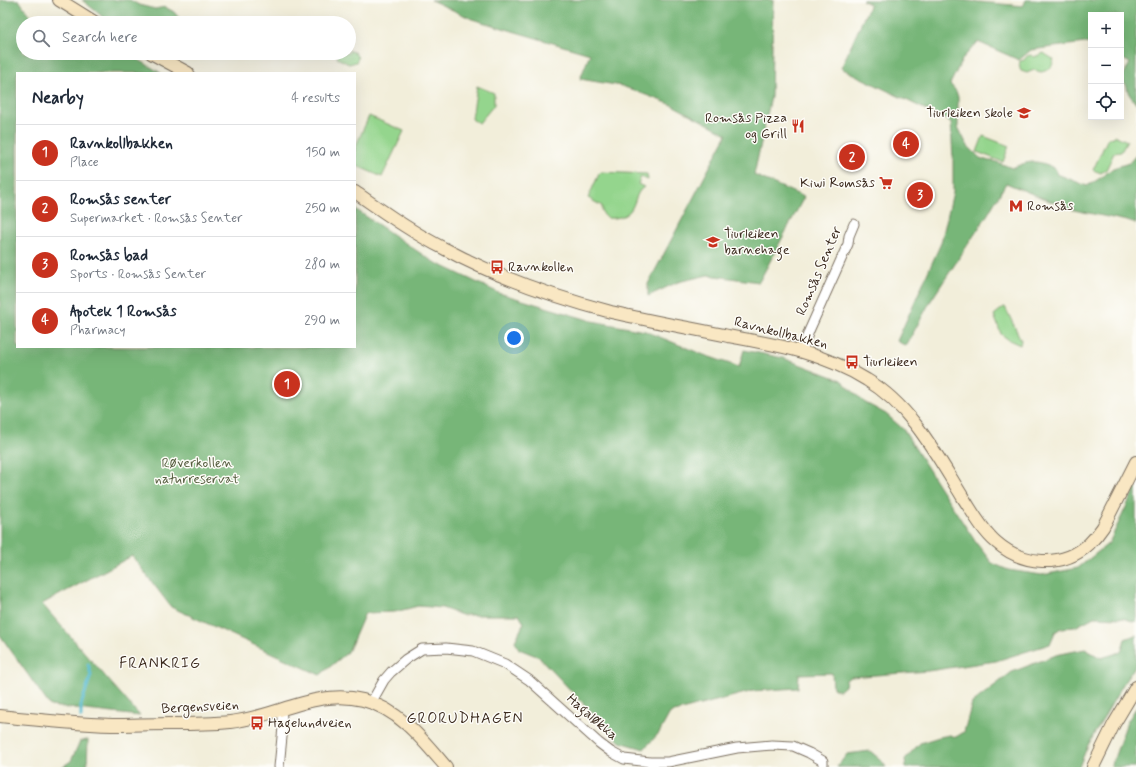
<!DOCTYPE html>
<meta charset="utf-8">
<style>
:root{--surface:#fff;--page:#f6f6f7;--text:#1f2937;--muted:#747a83;--line:#e0e1e3;--accent:#c8321e}
body{margin:0;font-family:Mynerve,sans-serif;background:var(--page);color:var(--text)}
.controls{position:absolute;right:12px;top:12px;display:grid;overflow:hidden;border-radius:0px;box-shadow:0 4px 16px #0002}
.controls button{width:36px;height:36px;display:grid;place-items:center;padding:0;border:0;border-bottom:1px solid var(--line);background:var(--surface);color:var(--text);font:20px sans-serif}
.you{position:absolute;left:514px;top:338px;width:14px;height:14px;margin:-10px;border:3px solid #fff;border-radius:50%;background:#1a73e8;box-shadow:0 0 0 6px #1a73e833}
.badge{display:grid;place-items:center;width:26px;height:26px;border-radius:50%;background:var(--accent);color:#fff;font-size:13px;font-weight:700}
.pin{position:absolute;translate:-50% -50%;border:2px solid #fff;box-shadow:0 1px 4px #0006}
.list{margin:0;padding:0;list-style:none}
h2{display:flex;justify-content:space-between;align-items:center;height:52px;margin:0;padding:0 16px;font-size:17px}
h2 small{font-size:13px;font-weight:400;color:var(--muted)}
.list li{display:grid;grid-template-columns:26px 1fr auto;gap:12px;align-items:center;box-sizing:border-box;height:56px;padding:0 16px;border-top:1px solid var(--line)}
.list b{display:block;font-size:15px;white-space:nowrap}
.list p{margin:0;font-size:13px;white-space:nowrap;color:var(--muted)}
.list em{font-size:13px;font-style:normal;color:var(--muted)}
.icon{flex:none;width:22px;height:22px;fill:none;stroke:currentColor;stroke-width:2;stroke-linecap:round;stroke-linejoin:round}
.map{position:relative;flex:none;width:1136px;height:767px;overflow:hidden}
.search{position:absolute;background:var(--surface);box-shadow:0 4px 16px #0002;left:16px;top:16px;width:340px;height:44px;display:flex;align-items:center;gap:10px;box-sizing:border-box;padding:0 14px;border-radius:22px;color:var(--muted);font-size:15px}
.panel{position:absolute;background:var(--surface);box-shadow:0 4px 16px #0002;left:16px;top:72px;width:340px;height:276px;border-radius:0px}
.map>svg:first-child{display:block}
.green{fill:#94d58d;stroke:#688056}
.forest{fill:#77b678;stroke:#59704b}
.lines{fill:none;stroke-linecap:round;stroke-linejoin:round}
.stream{stroke:#53bad1;stroke-width:3}
.street-casing{stroke:#7b6f60;stroke-width:11}
.secondary-casing{stroke:#7b6f60;stroke-width:14}
.street{stroke:#fff;stroke-width:9}
.secondary{stroke:#f9e7c3;stroke-width:12}
.labels{text-anchor:middle;dominant-baseline:central;stroke-width:3;stroke-linejoin:round;paint-order:stroke}
.poi-label{font-size:14px;fill:#3b2a1e;stroke:#fdfcf7;text-anchor:start}
.street-label{font-size:14px;fill:#3b2a1e;stroke:#fdfcf7}
.park-label{font-size:14px;fill:#565d3f;stroke:#fdfcf7}
.neighbourhood-label{font-size:15px;letter-spacing:1px;fill:#3b2a1e;stroke:#fdfcf7}
</style>
<div class="map">
<svg width="1136" height="767" viewBox="0 0 1136 767">
<rect width="100%" height="100%" fill="#fdfcf7"/>
<filter id="ink" filterUnits="userSpaceOnUse"><feTurbulence type="fractalNoise" baseFrequency=".025" numOctaves="2"/><feDisplacementMap in="SourceGraphic" scale="8" xChannelSelector="R" yChannelSelector="G"/><feConvolveMatrix kernelMatrix="1 2 1 2 8 2 1 2 1" color-interpolation-filters="sRGB"/></filter>
<filter id="wash" filterUnits="userSpaceOnUse"><feTurbulence type="fractalNoise" baseFrequency=".012" numOctaves="4" result="noise"/><feDisplacementMap in="SourceGraphic" scale="16" xChannelSelector="R" yChannelSelector="G"/><feGaussianBlur stdDeviation="0.9" result="paint"/><feColorMatrix in="noise" values="0 0 0 0 0 0 0 0 0 0 0 0 0 0 0 0 0 1.4 0 .05"/><feComposite in="paint" operator="in"/></filter>
<g filter="url(#wash)">
<rect width="100%" height="100%" fill="#f2eeda"/>
<g class="green">
<polygon points="349,50 355,53 358,58 356,62 349,64 337,58 339,53 349,53"/>
<path d="M 1044,53 C 1047,56 1051,57 1054,60 L 1051,68 L 1045,71 L 1041,72 L 1034,70 L 1027,73 L 1021,71 C 1019,67 1019,65 1020,61 L 1024,60 L 1027,56 L 1031,55 L 1034,57 Z"/>
<polygon points="477,86 494,93 494,105 479,123 473,120 472,118"/>
<polygon points="369,116 404,131 382,177 355,165 355,148"/>
<polygon points="1114,135 1127,141 1121,152 1114,153 1106,170 1101,173 1093,170 1108,138 1114,137"/>
<polygon points="983,136 1009,146 1003,162 977,152"/>
<path d="M 601,172 L 647,174 L 648,180 L 641,177 L 638,184 L 644,187 C 631,195 639,215 615,218 C 612,218 609,219 606,217 C 602,214 602,210 602,206 L 588,198 L 599,174 Z"/>
<polygon points="1004,307 1005,307 1021,340 1020,345 1009,340 1001,334 994,315"/>
</g>
<g class="forest">
<polygon points="0,0 19,0 35,23 23,23 23,53 127,53 161,73 17,73 17,347 355,347 355,209 432,261 499,293 592,321 645,331 704,355 739,367 744,350 783,358 841,380 864,402 886,414 903,429 939,486 977,544 992,563 1008,570 1042,575 1078,568 1109,543 1136,486 1136,622 1122,618 1094,617 1075,627 1061,628 1055,632 1050,644 996,661 928,671 850,677 846,680 845,686 839,691 833,688 832,673 799,674 798,688 753,691 670,713 659,733 644,749 620,742 539,657 519,649 515,641 524,623 519,615 462,615 442,608 418,606 395,612 365,613 348,652 320,675 171,607 132,556 42,604 140,716 50,706 0,635"/>
<polygon points="82,0 130,0 139,5 155,9 165,7 174,12 179,18 177,23 114,23 103,17"/>
<polygon points="431,0 773,0 771,97 754,175 804,197 759,282 708,275 678,282 648,296 648,284 727,134 670,104 622,86 580,79 590,54 472,19"/>
<path d="M 862,0 L 958,0 L 1023,6 L 1026,0 L 1136,0 L 1136,104 L 1129,94 L 1122,78 L 1130,63 L 1121,58 L 1121,15 L 1091,15 L 1091,44 L 1085,43 L 1031,50 L 1019,60 L 978,42 L 963,58 L 950,84 L 956,91 L 958,97 L 958,127 L 967,145 L 980,158 L 989,161 L 994,161 L 1012,168 C 1031,160 1037,160 1055,168 L 1057,174 L 1087,186 L 1102,177 L 1113,168 L 1129,163 L 1136,155 L 1136,224 L 1127,221 L 1069,209 L 1006,183 L 988,214 L 930,302 L 906,346 L 897,341 L 941,243 L 953,192 L 953,160 L 951,122 L 841,68 L 870,4 Z"/>
<polygon points="1135,635 1136,635 1136,665 1125,681 1088,745 1079,767 906,767 905,759 920,743 939,737 950,735 956,737 964,732 972,703 1012,672 1056,655 1085,649 1101,658 1121,652 1125,639"/>
<polygon points="1136,708 1136,767 1111,767 1127,722"/>
<polygon points="88,740 87,767 62,767 71,761 80,741"/>
<polygon points="870,751 881,760 886,767 837,767 847,754"/>
</g>
<g class="lines">
<polyline class="stream" points="81,717 81,705 91,675 88,664"/>
</g>
</g>
<g filter="url(#ink)">
<g class="lines">
<g class="street-casing">
<g id="street">
<polyline points="802,351 809,331 848,244 849,236 854,224"/>
<polyline points="371,703 384,680 391,672 406,659 422,649 446,648 473,651 505,664 529,680 599,743 611,752 624,759 650,762 668,762 737,748 772,745 793,746 809,753 823,761 823,767"/>
<polyline points="279,767 283,727 281,710"/>
</g>
</g>
<g class="secondary-casing">
<g id="secondary">
<polyline points="59,0 96,23"/>
<polyline points="151,53 188,73"/>
<path d="M 355,192 C 384,212 413,233 445,249 C 497,277 554,297 611,312 C 650,321 689,328 728,336 C 778,345 824,353 867,380 C 911,406 936,454 962,496 C 972,511 982,530 996,542 C 1022,565 1062,569 1089,544 C 1094,539 1099,533 1103,527 L 1136,462"/>
<path d="M 0,716 C 37,720 74,724 112,725 C 131,725 150,724 169,724 C 189,724 210,724 230,722 C 274,718 317,688 363,700 C 399,709 423,740 446,767"/>
<polyline points="1093,767 1114,724 1136,687"/>
</g>
</g>
<use href="#street" class="street"/>
<use href="#secondary" class="secondary"/>
</g>
</g>
<defs>
<g id="school-bare" transform="scale(1.08)"><path d="M0-5L7-2L0 1L-7-2ZM-4 1L0 2.5L4 1V4Q0 6-4 4Z" fill="#c8321e" stroke="#fdfcf7" stroke-width="2.5" paint-order="stroke"/></g>
<g id="restaurant-bare" transform="scale(1.08)"><path d="M-5-6h1v4h1v-4h1v4h1v-4h1v5L-1.5 .5V6h-2V.5L-5-1ZM5-6V6H3V1.5H1.5Q1.5-4 5-6Z" fill="#c8321e" stroke="#fdfcf7" stroke-width="2.5" paint-order="stroke"/></g>
<g id="supermarket-bare" transform="scale(1.08)"><path d="M-6-5.5h2.5l.6 2H6L4.5 2H-2.5L-4.4-4H-6ZM-1.5 3.2a1.3 1.3 0 1 0 .1 0ZM3 3.2a1.3 1.3 0 1 0 .1 0Z" fill="#c8321e" stroke="#fdfcf7" stroke-width="2.5" paint-order="stroke"/></g>
<g id="metro-bare" transform="scale(1.08)"><path d="M-5.5 5V-5H-3L0 0L3-5H5.5V5H3V-.5L0 4L-3-.5V5Z" fill="#c8321e" stroke="#fdfcf7" stroke-width="2.5" paint-order="stroke"/></g>
<g id="bus-bare" transform="scale(1.08)"><path d="M-5-6H5V4H4V6H2V4H-2V6H-4V4H-5ZM-3.5-4V0h7V-4ZM-3.5 1.2v1.5H-2V1.2ZM2 1.2v1.5H3.5V1.2Z" fill="#c8321e" stroke="#fdfcf7" stroke-width="2.5" paint-order="stroke"/></g>
</defs>
<g fill-rule="evenodd">
<use href="#school-bare" x="1024" y="113"/>
<use href="#restaurant-bare" x="798" y="126"/>
<use href="#supermarket-bare" x="886" y="183"/>
<use href="#metro-bare" x="1016" y="206"/>
<use href="#school-bare" x="713" y="242"/>
<use href="#bus-bare" x="497" y="267"/>
<use href="#bus-bare" x="852" y="362"/>
<use href="#bus-bare" x="257" y="723"/>
</g>
<g class="labels">
<g class="poi-label">
<text x="1013" y="113" text-anchor="end">Tiurleiken skole</text>
<text x="787" y="118" text-anchor="end">Romsås Pizza<tspan x="787" dy="16">og Grill</tspan></text>
<text x="875" y="183" text-anchor="end">Kiwi Romsås</text>
<text x="1027" y="206">Romsås</text>
<text x="724" y="234">Tiurleiken<tspan x="724" dy="16">barnehage</tspan></text>
<text x="508" y="267">Ravnkollen</text>
<text x="863" y="362">Tiurleiken</text>
<text x="268" y="723">Hagelundveien</text>
</g>
<g class="street-label">
<text transform="translate(819 271) rotate(-67)">Romsås Senter</text>
<text transform="translate(781 333) rotate(14)">Ravnkollbakken</text>
<text transform="translate(200 707) rotate(-3)">Bergensveien</text>
<text transform="translate(592 717) rotate(41)">Hagaløkka</text>
</g>
<g class="park-label">
<text x="197" y="463">Røverkollen<tspan x="197" dy="16">naturreservat</tspan></text>
</g>
<g class="neighbourhood-label">
<text x="160" y="664">FRANKRIG</text>
<text x="465" y="719">GRORUDHAGEN</text>
</g>
</g>
</svg>
<div class="controls">
<button>+</button>
<button>−</button>
<button><svg class="icon" aria-label="locate" viewBox="0 0 24 24"><circle cx="12" cy="12" r="6"/><path d="M12 2v4M12 18v4M2 12h4M18 12h4"/></svg></button>
</div>
<div class="you"></div>
<div class="pin badge" style="left:287px;top:384px">1</div>
<div class="pin badge" style="left:852px;top:157px">2</div>
<div class="pin badge" style="left:920px;top:195px">3</div>
<div class="pin badge" style="left:906px;top:144px">4</div>
<div class="search"><svg class="icon" aria-label="search" viewBox="0 0 24 24"><circle cx="10" cy="10" r="6"/><path d="M15 15l6 6"/></svg>Search here</div>
<section class="panel">
<h2>Nearby<small>4 results</small></h2>
<ul class="list">
<li><span class="badge">1</span><div><b>Ravnkollbakken</b><p>Place</p></div><em>150 m</em></li>
<li><span class="badge">2</span><div><b>Romsås senter</b><p>Supermarket · Romsås Senter</p></div><em>250 m</em></li>
<li><span class="badge">3</span><div><b>Romsås bad</b><p>Sports · Romsås Senter</p></div><em>280 m</em></li>
<li><span class="badge">4</span><div><b>Apotek 1 Romsås</b><p>Pharmacy</p></div><em>290 m</em></li>
</ul>
</section>
</div>
